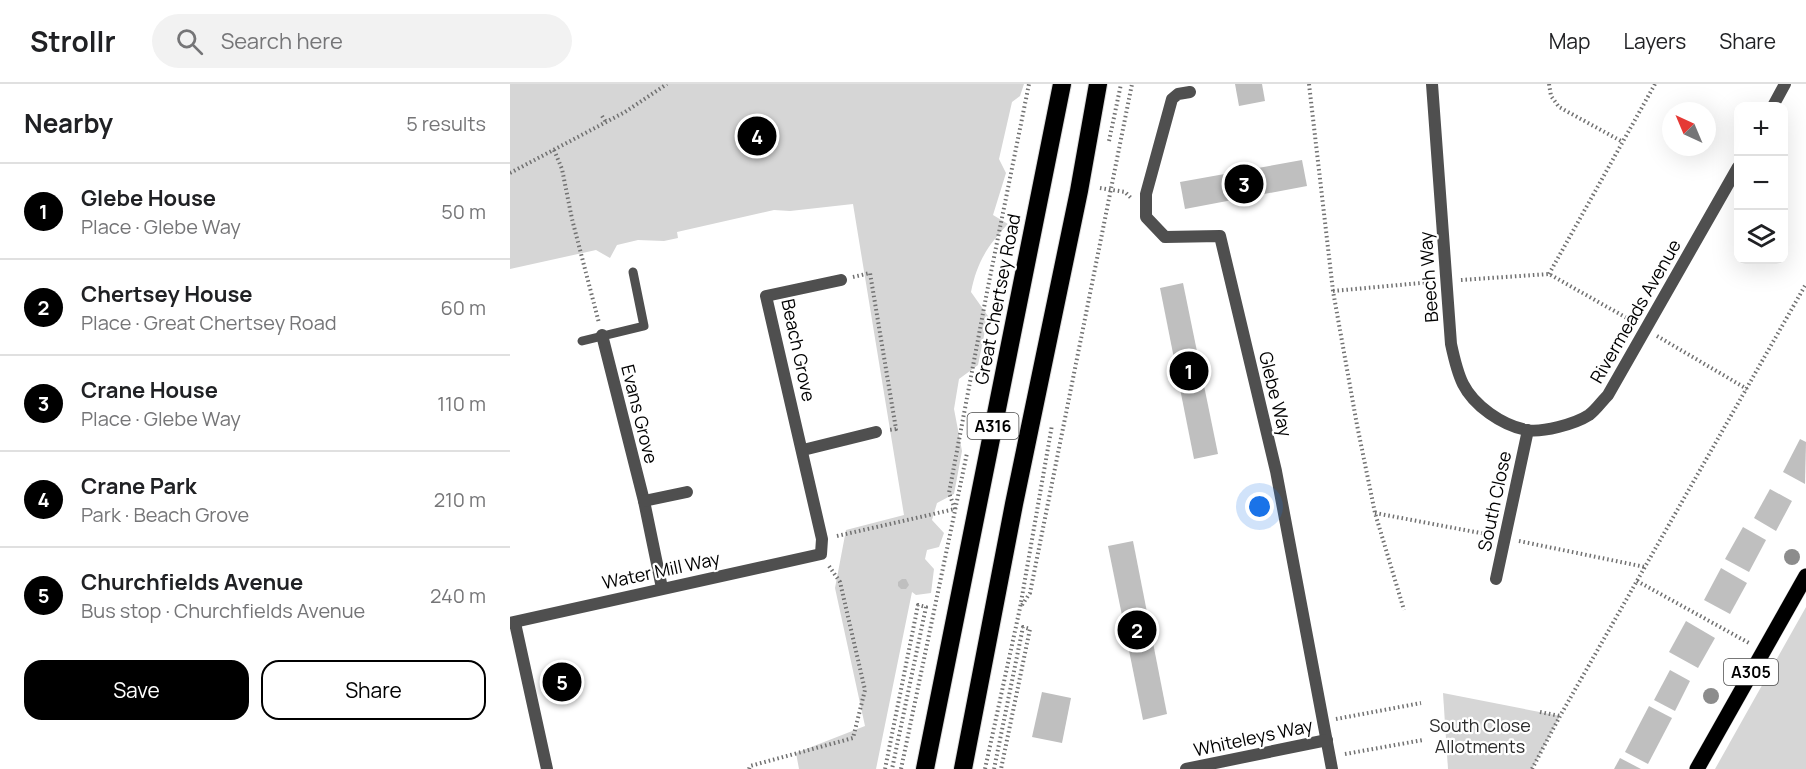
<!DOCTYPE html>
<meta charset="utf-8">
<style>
:root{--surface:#fff;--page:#f2f2f2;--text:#202124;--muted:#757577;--line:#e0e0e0;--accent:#000}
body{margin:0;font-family:Manrope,sans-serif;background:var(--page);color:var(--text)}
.controls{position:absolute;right:18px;top:18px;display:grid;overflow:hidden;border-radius:12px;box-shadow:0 6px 24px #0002}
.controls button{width:54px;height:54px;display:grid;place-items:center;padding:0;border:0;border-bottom:2px solid var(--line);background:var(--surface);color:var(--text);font:30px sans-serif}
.compass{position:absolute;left:1152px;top:18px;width:54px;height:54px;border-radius:50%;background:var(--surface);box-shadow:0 6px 24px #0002;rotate:316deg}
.you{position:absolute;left:750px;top:423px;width:21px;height:21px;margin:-15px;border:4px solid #fff;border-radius:50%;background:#1a73e8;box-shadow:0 0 0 9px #1a73e833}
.badge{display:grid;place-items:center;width:39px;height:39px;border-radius:50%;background:var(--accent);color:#fff;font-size:20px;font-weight:700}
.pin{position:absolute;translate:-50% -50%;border:3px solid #fff;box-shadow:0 2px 6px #0006}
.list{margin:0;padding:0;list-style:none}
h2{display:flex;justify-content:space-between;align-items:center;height:78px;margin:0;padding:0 24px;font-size:26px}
h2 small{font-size:20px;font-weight:400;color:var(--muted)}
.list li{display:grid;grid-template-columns:39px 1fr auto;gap:18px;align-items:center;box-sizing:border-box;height:96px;padding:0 24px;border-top:2px solid var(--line)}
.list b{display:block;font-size:22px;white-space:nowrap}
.list p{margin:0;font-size:20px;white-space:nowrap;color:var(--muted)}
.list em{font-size:20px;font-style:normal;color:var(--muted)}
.actions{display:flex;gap:12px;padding:18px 24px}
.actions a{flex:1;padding:14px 0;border:2px solid var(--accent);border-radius:18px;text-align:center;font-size:21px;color:var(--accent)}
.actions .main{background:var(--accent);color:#fff}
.icon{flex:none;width:33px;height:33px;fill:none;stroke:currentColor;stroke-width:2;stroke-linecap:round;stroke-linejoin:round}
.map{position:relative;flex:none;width:1296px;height:685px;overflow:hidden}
header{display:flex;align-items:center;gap:36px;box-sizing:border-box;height:84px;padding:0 30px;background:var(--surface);border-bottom:2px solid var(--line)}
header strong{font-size:28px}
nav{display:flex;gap:33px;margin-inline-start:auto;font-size:21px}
.search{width:420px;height:54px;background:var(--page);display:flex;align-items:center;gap:15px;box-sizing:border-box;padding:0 21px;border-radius:33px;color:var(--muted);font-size:22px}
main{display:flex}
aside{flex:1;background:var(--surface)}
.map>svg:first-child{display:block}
.green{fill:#d6d6d6}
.building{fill:#bfbfbf}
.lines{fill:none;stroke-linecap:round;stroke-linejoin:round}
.primary-casing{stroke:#dbdbdb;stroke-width:16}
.highway-casing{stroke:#dbdbdb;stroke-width:20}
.path{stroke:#717171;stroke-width:4;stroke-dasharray:1.5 3;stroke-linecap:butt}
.lane{stroke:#4f4f4f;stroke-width:9}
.street{stroke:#4f4f4f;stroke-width:12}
.primary{stroke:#000;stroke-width:15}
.highway{stroke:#000;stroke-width:18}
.tree{fill:#8c8c8c}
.labels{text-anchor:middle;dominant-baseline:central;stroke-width:4.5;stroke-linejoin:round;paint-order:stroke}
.shield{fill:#fff;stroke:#4c4c4c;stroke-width:1.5}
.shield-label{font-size:16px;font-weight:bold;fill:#000}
.street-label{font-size:18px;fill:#000;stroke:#fff}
.park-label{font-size:18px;fill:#2d2d2d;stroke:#fff}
</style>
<header>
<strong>Strollr</strong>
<div class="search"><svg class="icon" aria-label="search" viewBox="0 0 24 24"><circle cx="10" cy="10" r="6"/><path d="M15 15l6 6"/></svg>Search here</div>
<nav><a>Map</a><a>Layers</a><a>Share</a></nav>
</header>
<main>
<aside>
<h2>Nearby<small>5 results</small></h2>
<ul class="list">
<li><span class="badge">1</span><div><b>Glebe House</b><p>Place · Glebe Way</p></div><em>50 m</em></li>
<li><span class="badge">2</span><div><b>Chertsey House</b><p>Place · Great Chertsey Road</p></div><em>60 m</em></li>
<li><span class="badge">3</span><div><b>Crane House</b><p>Place · Glebe Way</p></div><em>110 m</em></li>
<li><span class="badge">4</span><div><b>Crane Park</b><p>Park · Beach Grove</p></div><em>210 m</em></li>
<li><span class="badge">5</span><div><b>Churchfields Avenue</b><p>Bus stop · Churchfields Avenue</p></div><em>240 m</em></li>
</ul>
<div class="actions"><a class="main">Save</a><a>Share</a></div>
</aside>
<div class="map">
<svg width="1296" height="685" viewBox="0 0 1296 685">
<rect width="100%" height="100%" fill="#fff"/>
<g class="green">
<path d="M 0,0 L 514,0 L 510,12 L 502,18 L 489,75 L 496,89 L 483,131 L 498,140 C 478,161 467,178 461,208 L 478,232 L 468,281 L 449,295 L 444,325 L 452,367 L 444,410 L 427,419 L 422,436 L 434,449 L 429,463 L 417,466 L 415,475 L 424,485 L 421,509 L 406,511 L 402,508 L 366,685 L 289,685 L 286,669 L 355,642 L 325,504 L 336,446 L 394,431 L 343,120 L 280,127 L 264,126 L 167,148 L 168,154 L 154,157 L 128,156 L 107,161 L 100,174 L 86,166 L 0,185 Z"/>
<polygon points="1296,523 1296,685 1205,685"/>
<polygon points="933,609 1050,632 1022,685 938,685"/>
</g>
<g class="building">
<polygon points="725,0 752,0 755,17 729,22"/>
<polygon points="792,76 797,102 675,125 670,98"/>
<polygon points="673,199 708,370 684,375 650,204"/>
<polygon points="1290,355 1296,358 1295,400 1273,388"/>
<polygon points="1260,405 1282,417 1266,447 1244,434"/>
<polygon points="1233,443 1256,456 1239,488 1215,475"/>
<polygon points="623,457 657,630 633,636 598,462"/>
<polygon points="1211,484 1237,499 1220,530 1194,516"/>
<polygon points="392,495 396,495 399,501 396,505 391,505 388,502 388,498"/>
<polygon points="1176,537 1205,554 1188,584 1159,568"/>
<polygon points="1160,586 1180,597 1165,627 1144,616"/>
<polygon points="532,608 561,614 552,659 522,653"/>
<polygon points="1139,622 1162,634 1138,680 1115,668"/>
<polygon points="1110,674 1131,685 1104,685"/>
</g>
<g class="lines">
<g class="primary-casing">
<polyline id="primary" points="1187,685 1296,492"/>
</g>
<g class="highway-casing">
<g id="highway">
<polyline points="415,685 552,0"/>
<polyline points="453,685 504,420 569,107 588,0"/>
</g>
</g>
<g class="path">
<polyline points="799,0 823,207 847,341 865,429 894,526"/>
<polyline points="1039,0 1041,12 1049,23 1111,57"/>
<polyline points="92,32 96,38"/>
<polyline points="599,57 611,0"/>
<polyline points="44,66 52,85 62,135 89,239"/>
<polyline points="0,89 115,28 157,0"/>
<polyline points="590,104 615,108 621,114"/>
<polyline points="1039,190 1145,0"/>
<polyline points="343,193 360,189 386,345 379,346"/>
<polyline points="951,196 1039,190 1122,237"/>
<polyline points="823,207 922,198"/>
<polyline points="1147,252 1237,305"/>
<polyline points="445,425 439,409 477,208 519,0"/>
<polyline points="865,429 981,451"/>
<polyline points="327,452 445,425"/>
<polyline points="1009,457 1135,483"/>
<polyline points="1127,497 1239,559"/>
<polyline points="512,521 520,509 622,0"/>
<polyline points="1030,628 1050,632"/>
<polyline points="826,635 911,619"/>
<polyline points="835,670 913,656"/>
<polyline points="239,685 240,682 343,654 355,606 330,498 319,482"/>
<polyline points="375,685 408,521 416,523 382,685"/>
<polyline points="391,685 457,369"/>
<polyline points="475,685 510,524 542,341"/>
<polyline points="484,685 513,543 520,545 491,685"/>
<polyline points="1022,685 1050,632 1296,200"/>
</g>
<polyline class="lane" points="72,257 134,242 123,188"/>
<g class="street">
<path d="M 922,0 L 941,260 C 944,274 947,288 953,300 C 964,322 992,341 1016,346 C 1032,349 1065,340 1079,331 C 1086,326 1092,317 1098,311 L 1228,83"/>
<polyline points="680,8 668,10 662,15 636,110 636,133 655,153 710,152 766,387 822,685"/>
<polyline points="1263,22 1275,0"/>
<polyline points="92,251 134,417 152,504"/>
<polyline points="293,366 366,348"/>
<polyline points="134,417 177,408"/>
<polyline points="986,495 1018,346"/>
<polyline points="0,539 311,470 312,455 256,212 331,196"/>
<polyline points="5,539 37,685"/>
<polyline points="676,685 817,656"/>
</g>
<use href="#primary" class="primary"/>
<use href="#highway" class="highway"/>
</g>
<g class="tree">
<circle cx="1282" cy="473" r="8"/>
<circle cx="1201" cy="612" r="8"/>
</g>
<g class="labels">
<g class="shield">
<rect x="457.5" y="329" width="51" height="26" rx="4.5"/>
<rect x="1214" y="575" width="54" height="26" rx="4.5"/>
</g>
<g class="shield-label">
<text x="483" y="342">A316</text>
<text x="1241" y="588">A305</text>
</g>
<g class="street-label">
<text transform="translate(918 193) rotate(-94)">Beech Way</text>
<text transform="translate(487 215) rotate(-79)">Great Chertsey Road</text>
<text transform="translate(1125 227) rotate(-60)">Rivermeads Avenue</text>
<text transform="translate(289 266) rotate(78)">Beach Grove</text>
<text transform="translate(766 310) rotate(76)">Glebe Way</text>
<text transform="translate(130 330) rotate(76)">Evans Grove</text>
<text transform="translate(984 417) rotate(-78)">South Close</text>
<text transform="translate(151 486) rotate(-12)">Water Mill Way</text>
<text transform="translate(743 653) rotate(-12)">Whiteleys Way</text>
</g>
<g class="park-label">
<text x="970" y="641">South Close<tspan x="970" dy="21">Allotments</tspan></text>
</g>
</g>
</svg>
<div class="controls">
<button>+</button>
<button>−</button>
<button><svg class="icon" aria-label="layers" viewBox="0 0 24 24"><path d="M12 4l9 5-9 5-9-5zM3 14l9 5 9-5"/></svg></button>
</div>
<svg class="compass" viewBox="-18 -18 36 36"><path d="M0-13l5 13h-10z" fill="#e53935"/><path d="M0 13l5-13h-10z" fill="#757577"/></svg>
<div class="you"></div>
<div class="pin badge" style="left:679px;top:287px">1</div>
<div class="pin badge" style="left:627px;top:546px">2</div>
<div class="pin badge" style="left:734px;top:100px">3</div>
<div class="pin badge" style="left:247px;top:52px">4</div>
<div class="pin badge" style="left:52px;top:598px">5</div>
</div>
</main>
